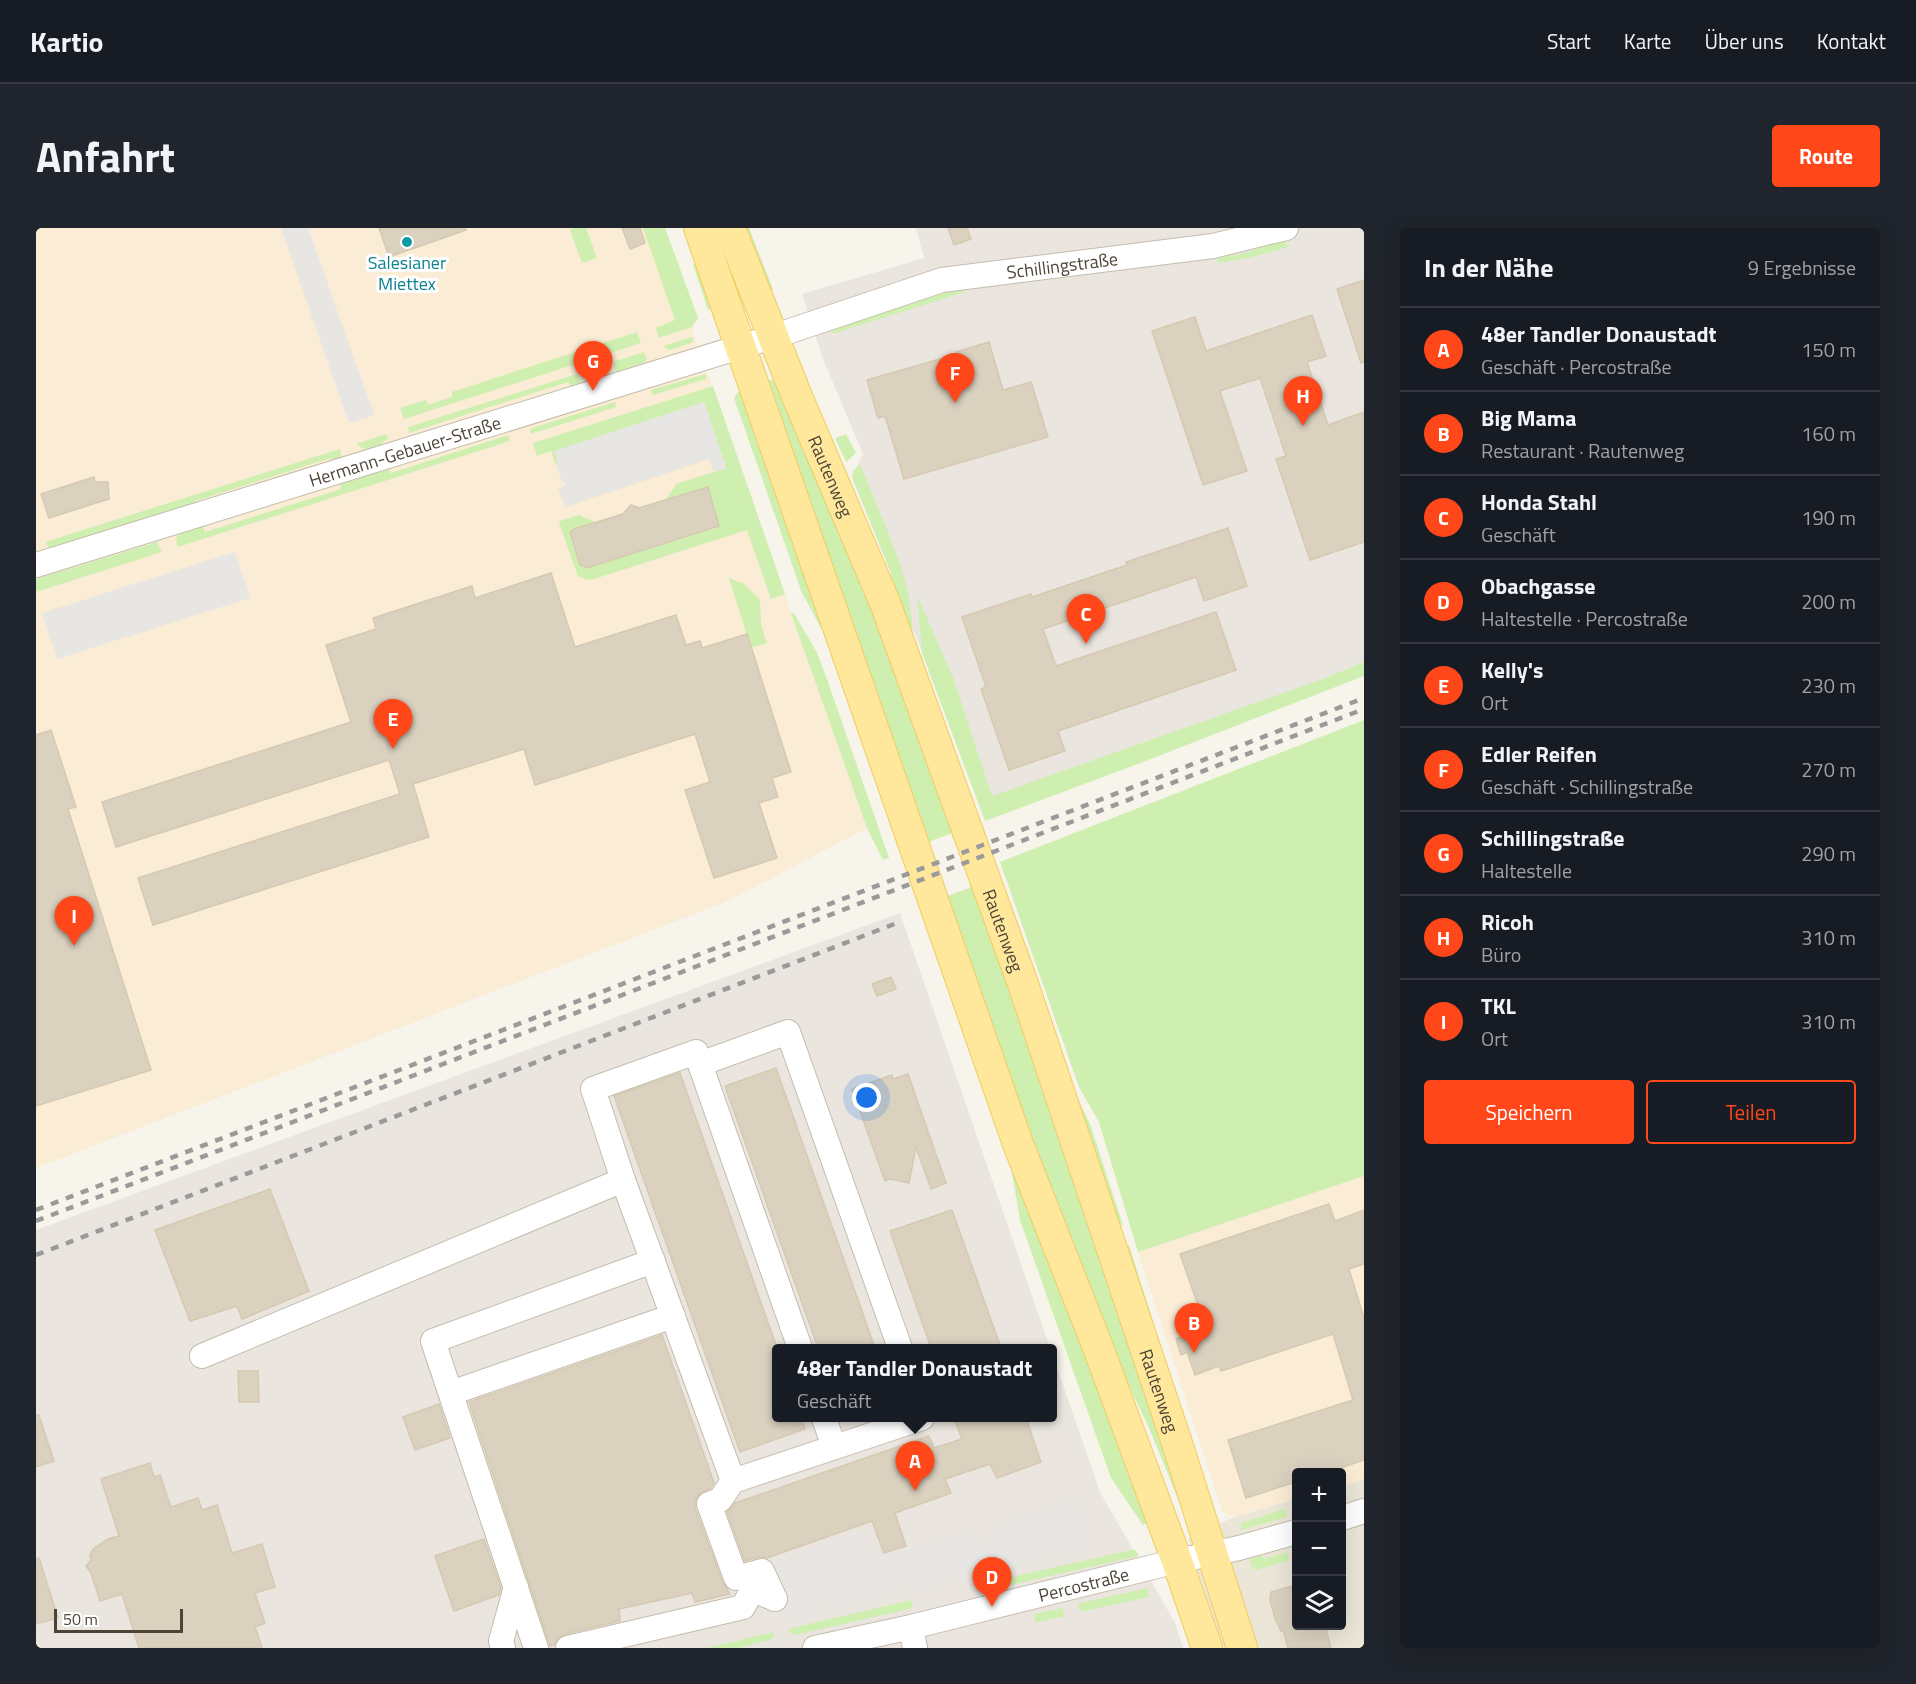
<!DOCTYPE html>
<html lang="de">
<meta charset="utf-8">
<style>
:root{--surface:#171b24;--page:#20242c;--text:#f1f3f6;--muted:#9ea1a6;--line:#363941;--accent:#ff471a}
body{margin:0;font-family:"Titillium Web",sans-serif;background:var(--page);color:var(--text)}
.controls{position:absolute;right:18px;bottom:18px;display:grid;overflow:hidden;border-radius:6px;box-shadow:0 6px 24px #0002}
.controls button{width:54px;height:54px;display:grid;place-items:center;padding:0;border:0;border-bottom:2px solid var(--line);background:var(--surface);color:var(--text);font:30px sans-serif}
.scale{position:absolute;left:18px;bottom:15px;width:129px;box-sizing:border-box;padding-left:6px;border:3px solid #4c4537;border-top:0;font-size:16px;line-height:21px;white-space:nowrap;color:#4c4537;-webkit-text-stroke:4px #fff;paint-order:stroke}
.you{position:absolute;left:831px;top:870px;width:21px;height:21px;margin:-15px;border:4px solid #fff;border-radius:50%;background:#1a73e8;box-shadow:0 0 0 9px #1a73e833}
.badge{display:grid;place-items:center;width:39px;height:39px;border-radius:50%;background:var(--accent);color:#fff;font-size:20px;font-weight:700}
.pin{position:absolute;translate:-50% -50px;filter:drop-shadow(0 2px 3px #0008)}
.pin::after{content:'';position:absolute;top:32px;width:21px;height:18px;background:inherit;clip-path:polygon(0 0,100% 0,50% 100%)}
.popup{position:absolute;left:736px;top:1116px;width:285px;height:78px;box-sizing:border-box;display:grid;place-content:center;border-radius:6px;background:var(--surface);filter:drop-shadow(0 2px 4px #0005);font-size:20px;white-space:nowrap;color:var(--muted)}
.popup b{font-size:22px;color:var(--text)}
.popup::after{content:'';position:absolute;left:50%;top:100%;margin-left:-12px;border:12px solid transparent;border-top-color:var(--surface)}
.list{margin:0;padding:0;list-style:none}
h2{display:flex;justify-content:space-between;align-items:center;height:78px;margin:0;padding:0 24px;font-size:26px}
h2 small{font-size:20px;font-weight:400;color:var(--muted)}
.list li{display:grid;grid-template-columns:39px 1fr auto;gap:18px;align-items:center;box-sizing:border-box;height:84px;padding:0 24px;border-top:2px solid var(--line)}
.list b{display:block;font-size:22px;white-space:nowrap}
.list p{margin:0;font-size:20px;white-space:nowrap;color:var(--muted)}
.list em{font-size:20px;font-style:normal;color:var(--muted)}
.actions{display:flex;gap:12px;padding:18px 24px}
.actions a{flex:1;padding:14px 0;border:2px solid var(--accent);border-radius:6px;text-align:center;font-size:21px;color:var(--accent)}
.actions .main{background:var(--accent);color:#fff}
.icon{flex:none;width:33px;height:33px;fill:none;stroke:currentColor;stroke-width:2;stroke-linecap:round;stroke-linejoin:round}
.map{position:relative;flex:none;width:1328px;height:1420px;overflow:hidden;border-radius:6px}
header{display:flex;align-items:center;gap:36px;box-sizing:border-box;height:84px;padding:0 30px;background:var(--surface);border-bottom:2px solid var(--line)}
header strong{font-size:28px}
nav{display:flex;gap:33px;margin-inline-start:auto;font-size:21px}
.intro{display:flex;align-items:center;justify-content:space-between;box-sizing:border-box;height:144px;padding:0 36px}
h1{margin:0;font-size:42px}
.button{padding:15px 27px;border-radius:6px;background:var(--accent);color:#fff;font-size:21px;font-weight:700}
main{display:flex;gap:36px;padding:0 36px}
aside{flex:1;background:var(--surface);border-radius:6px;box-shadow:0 6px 24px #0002}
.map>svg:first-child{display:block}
.residential{fill:#ebe6d8}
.commercial{fill:#faecd5}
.industrial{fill:#eae5df}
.green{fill:#cfefb0}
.parking{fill:#e8e6e2}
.building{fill:#dad1bf;stroke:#d6c9b1;stroke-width:1.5}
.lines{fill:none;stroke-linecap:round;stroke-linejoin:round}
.minor-casing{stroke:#c4bdac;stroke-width:26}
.major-casing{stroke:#f1cc5e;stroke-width:32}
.minor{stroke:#fff;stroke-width:24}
.major{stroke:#ffe79c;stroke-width:30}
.rail{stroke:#9a9a9a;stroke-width:4.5;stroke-dasharray:8 8;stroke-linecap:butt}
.culture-dot{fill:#0f9aa8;stroke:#fff;stroke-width:2}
.labels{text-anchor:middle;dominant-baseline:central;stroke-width:6;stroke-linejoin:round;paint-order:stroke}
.culture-label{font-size:18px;fill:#0d838f;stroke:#fff}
.street-label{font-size:18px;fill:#4c4537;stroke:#fff}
</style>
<header>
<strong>Kartio</strong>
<nav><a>Start</a><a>Karte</a><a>Über uns</a><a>Kontakt</a></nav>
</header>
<div class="intro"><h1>Anfahrt</h1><a class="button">Route</a></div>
<main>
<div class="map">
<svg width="1328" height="1420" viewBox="0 0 1328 1420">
<rect width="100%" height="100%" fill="#f7f4eb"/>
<polygon class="residential" points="1328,1251 1328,1420 1185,1420 1152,1310 1198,1289 1260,1271 1260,1398 1306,1398 1306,1258"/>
<g class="commercial">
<polygon points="0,0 621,0 831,600 692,673 0,940"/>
<polygon points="1328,948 1328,1251 1306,1258 1306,1244 1260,1244 1260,1271 1198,1289 1186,1283 1102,1024"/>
</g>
<g class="industrial">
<polygon points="880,0 1328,0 1328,434 951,584 816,249 827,226 787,131 766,66 888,30"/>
<polygon points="864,685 1014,1120 741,1120 741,1190 1017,1190 1017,1128 1064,1264 1139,1395 1147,1420 0,1420 0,1002"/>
</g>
<g class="green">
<polygon points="539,0 550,0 561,30 546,35 534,2"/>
<polygon points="607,0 629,0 662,90 656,99 623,110 620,100 639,92"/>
<polygon points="707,0 713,0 737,61 731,64"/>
<polygon points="1249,12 1252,19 1212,30 1181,35 1182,29 1205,26"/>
<polygon points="663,35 679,79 672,82 657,37"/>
<polygon points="920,61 929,64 799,105 793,105 806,98"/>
<polygon points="601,104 605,115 368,191 364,180 390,172 392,177 416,169 416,164"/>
<polygon points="656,109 658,114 634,122 627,118"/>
<polygon points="608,124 611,131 609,134 580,144 577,134"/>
<polygon points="541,146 545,157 535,159 532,154 373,205 372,199"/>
<polygon points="670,146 670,151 617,167 615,162"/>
<polygon points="740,150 808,304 921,603 888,616 726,156"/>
<polygon points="677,158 749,366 735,371 711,302 558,351 551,352 542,348 523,295 524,293 543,287 559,294 538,301 534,307 544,337 551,340 679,300 682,294 670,260 630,272 640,256 690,240 668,175 519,223 522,236 520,237 515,223 501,228 497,215"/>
<polygon points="710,162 790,409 766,365 698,170 702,164"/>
<polygon points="579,174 580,179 495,206 494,202 499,199"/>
<polygon points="350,206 352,211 345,215 347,219 331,223 320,216"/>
<polygon points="810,206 820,225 810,234 799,210"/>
<polygon points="469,208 473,208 474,213 142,319 140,310 142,307 164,299 167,299 169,304 305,261 304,254 353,240 355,245"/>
<polygon points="304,221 306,231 298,235 295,230 159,273 160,277 15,322 9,314"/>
<path d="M 822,238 L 825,238 C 840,275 857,313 869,352 C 875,373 875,395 879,417 L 856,361 L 855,345 L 816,249 L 817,243 Z"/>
<polygon points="121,314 126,324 0,364 0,351"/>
<polygon points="693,350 708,356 724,372 725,397 731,415 715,420"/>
<polygon points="881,367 918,452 956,568 1281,453 1328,434 1328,448 1107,534 949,593 886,425"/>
<polygon points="755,385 758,385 781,425 792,454 853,630 847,632 831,600"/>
<polygon points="1328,492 1328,948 1102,1024 1063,894 1043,859 964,634"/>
<polygon points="940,657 1153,1281 1147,1283 1113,1200 1051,1069 907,670"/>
<polygon points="1039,865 1054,896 1087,997 1079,998"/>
<polygon points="974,934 1115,1293 1107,1297 1075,1250 984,992"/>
<polygon points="1093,1017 1140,1167 1087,1022"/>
<polygon points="1248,1281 1251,1289 1205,1302 1205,1295"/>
<polygon points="1095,1322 1100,1322 1103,1328 975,1357 967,1351"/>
<polygon points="1251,1324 1253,1332 1220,1342 1216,1339 1213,1331 1225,1327 1228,1331"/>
<polygon points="1112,1360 1113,1369 1044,1384 1042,1378 1044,1375"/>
<polygon points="875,1372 877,1380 760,1407 752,1403 752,1401"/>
<polygon points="1027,1380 1028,1388 999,1395 998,1386"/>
<polygon points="738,1404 738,1409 734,1412 702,1420 670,1420"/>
</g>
<g class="parking">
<polygon points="245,0 272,0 338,187 313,195"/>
<polygon points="668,174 690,240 677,244 673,231 529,279 522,261 531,257 526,254 520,237 522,235 518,223"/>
<polygon points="199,324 214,370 21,431 6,385"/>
<polygon points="1040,1271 1051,1303 1046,1309 1049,1322 1012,1331 1009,1318 1001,1320 1004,1333 973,1340 969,1327 946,1332 948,1345 914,1353 910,1340 901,1343 903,1356 872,1363 869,1350 862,1352 865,1364 833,1372 830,1359 822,1361 825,1373 794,1380 791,1367 783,1370 786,1382 755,1390 752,1377 742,1361 733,1336 823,1304 833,1329 935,1306 939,1318 964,1312 962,1300"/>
</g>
<g class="building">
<polygon points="343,0 429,0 430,2 353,29"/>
<polygon points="586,0 604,0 609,15 594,21"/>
<polygon points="912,0 931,0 935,11 918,17"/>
<polygon points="1328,52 1328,134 1325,135 1301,61"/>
<polygon points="1276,87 1290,128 1271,134 1292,197 1328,184 1328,314 1274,332 1240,231 1250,228 1224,150 1184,163 1211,243 1167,257 1116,103 1159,89 1170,123"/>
<polygon points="953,114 967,162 995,154 1012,209 868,251 849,188 842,190 831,152 921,126 920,124"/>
<polygon points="58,249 59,254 72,254 73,271 13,290 5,266"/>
<polygon points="672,259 683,298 551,340 544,337 534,304 538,301 587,286 595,277 603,280"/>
<polygon points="1192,300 1211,358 1168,373 1160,349 1007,401 1020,438 1180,384 1200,442 1022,503 1029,523 973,542 945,461 950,459 926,389 995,366 996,369 1091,337 1090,334"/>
<polygon points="515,345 539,419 640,387 650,417 664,413 666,420 711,406 755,544 736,550 742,569 723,575 741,630 678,650 649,562 674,554 659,506 499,557 488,521 377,556 393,609 117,697 102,650 364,566 353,532 80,619 66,574 315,494 290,417 340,401 337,390 436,358 439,370"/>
<polygon points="15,502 40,579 32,581 115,842 0,878 0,507"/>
<polygon points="855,749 860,761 841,768 836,756"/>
<polygon points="740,840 839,1120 782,1120 689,858"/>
<polygon points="644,845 741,1120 741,1190 765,1190 769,1201 704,1224 578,868"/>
<polygon points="872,846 910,955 895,961 880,919 873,955 854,951 849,953 816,861 856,847 857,851"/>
<polygon points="234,961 273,1063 206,1091 201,1078 154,1093 119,1002"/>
<polygon points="1293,976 1299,993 1328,982 1328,1036 1313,1041 1328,1090 1328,1232 1290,1245 1260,1245 1260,1254 1210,1270 1192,1212 1317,1172 1297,1106 1185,1143 1183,1138 1159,1147 1151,1124 1145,1127 1140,1111 1170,1100 1144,1026"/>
<polygon points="916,982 965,1120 895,1120 854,1003"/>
<polygon points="626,1107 678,1255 675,1260 662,1267 659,1274 659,1280 687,1355 694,1366 659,1374 656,1365 583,1381 584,1393 529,1406 522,1410 518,1417 514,1418 433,1174"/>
<polygon points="202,1143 222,1143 223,1174 203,1174"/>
<polygon points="403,1176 414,1210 379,1222 367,1189"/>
<polygon points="0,1187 3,1187 18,1233 0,1239"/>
<polygon points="918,1190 990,1190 1005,1234 961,1250 954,1236 909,1251 915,1265 859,1285 870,1318 848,1325 836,1293 731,1330 723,1329 709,1333 691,1284 699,1275 893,1208 898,1220 926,1211"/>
<polygon points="114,1235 118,1249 124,1247 135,1279 162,1270 166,1282 181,1277 196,1325 226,1316 239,1359 219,1365 229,1395 219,1399 226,1420 103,1420 86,1366 64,1373 55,1345 50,1338 55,1332 54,1327 57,1321 72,1311 83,1308 65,1251"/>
<polygon points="448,1311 465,1360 463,1367 418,1383 399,1328"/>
<polygon points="3,1330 22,1390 0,1396 0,1331"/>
<polygon points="1260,1357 1260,1398 1289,1398 1295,1420 1252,1420 1247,1402 1245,1403 1239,1390 1234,1372 1235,1364"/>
</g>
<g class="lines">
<g class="minor-casing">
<g id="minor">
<path id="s1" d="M 0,337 L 736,109 L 906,52 L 1177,18 L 1250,0"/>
<polyline points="664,836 660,824 557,861 587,952 697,1253"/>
<polyline points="764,1120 664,836 752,804 864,1120"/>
<polyline points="166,1128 587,952"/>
<polyline points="415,1165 637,1088"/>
<polyline points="788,1190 798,1219"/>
<polyline points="1306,1290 1328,1283"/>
<polyline points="739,1371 726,1343 700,1350 673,1276 684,1272 697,1253 886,1190"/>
<polyline points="875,1399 879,1420"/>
<polyline points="467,1420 465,1413 480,1359"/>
<polyline points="500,1420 397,1113 617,1033"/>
<polyline points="532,1420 707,1379 714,1366 722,1364 739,1371"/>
<path id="s2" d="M 779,1420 L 875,1399 L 1141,1333 L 1203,1320 L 1260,1304"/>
</g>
</g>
<g class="major-casing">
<g id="major">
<polyline points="663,0 982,916 1063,1122 1141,1333 1171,1420"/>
<path id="s3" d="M 694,0 L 760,166 L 849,375 L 987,756 L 1141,1215 L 1206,1420"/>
</g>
</g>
<use href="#minor" class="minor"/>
<use href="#major" class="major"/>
<g class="rail">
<polyline points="0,982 1328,470"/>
<polyline points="0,993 1328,481"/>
<polyline points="0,1027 861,695"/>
</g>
</g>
<circle class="culture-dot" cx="371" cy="14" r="6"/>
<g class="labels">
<g class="culture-label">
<text x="371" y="34">Salesianer<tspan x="371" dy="21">Miettex</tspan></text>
</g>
<g class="street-label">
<text stroke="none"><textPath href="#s1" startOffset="1071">Schillingstraße</textPath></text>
<text stroke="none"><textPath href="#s1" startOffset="386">Hermann-Gebauer-Straße</textPath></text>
<text stroke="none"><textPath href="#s3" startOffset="268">Rautenweg</textPath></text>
<text stroke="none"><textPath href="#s3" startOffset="754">Rautenweg</textPath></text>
<text stroke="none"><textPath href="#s3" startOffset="1240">Rautenweg</textPath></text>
<text stroke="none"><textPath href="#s2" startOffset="276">Percostraße</textPath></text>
</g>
</g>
</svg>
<div class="controls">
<button>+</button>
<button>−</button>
<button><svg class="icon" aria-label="layers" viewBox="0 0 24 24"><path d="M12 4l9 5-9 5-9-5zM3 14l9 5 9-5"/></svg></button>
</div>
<div class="scale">50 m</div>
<div class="you"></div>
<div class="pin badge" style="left:879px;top:1263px">A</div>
<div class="popup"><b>48er Tandler Donaustadt</b>Geschäft</div>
<div class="pin badge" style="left:1158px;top:1125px">B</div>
<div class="pin badge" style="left:1050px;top:416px">C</div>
<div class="pin badge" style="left:956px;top:1379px">D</div>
<div class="pin badge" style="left:357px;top:521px">E</div>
<div class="pin badge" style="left:919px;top:175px">F</div>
<div class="pin badge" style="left:557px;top:163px">G</div>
<div class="pin badge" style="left:1267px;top:198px">H</div>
<div class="pin badge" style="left:38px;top:718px">I</div>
</div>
<aside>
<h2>In der Nähe<small>9 Ergebnisse</small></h2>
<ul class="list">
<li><span class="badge">A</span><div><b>48er Tandler Donaustadt</b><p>Geschäft · Percostraße</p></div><em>150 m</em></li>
<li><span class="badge">B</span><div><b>Big Mama</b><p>Restaurant · Rautenweg</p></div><em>160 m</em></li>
<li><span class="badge">C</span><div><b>Honda Stahl</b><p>Geschäft</p></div><em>190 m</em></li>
<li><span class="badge">D</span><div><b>Obachgasse</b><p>Haltestelle · Percostraße</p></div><em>200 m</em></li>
<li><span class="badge">E</span><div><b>Kelly's</b><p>Ort</p></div><em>230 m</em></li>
<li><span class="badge">F</span><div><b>Edler Reifen</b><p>Geschäft · Schillingstraße</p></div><em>270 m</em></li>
<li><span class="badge">G</span><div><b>Schillingstraße</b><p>Haltestelle</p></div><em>290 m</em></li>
<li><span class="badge">H</span><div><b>Ricoh</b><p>Büro</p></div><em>310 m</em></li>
<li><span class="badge">I</span><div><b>TKL</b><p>Ort</p></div><em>310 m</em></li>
</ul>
<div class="actions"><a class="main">Speichern</a><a>Teilen</a></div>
</aside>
</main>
